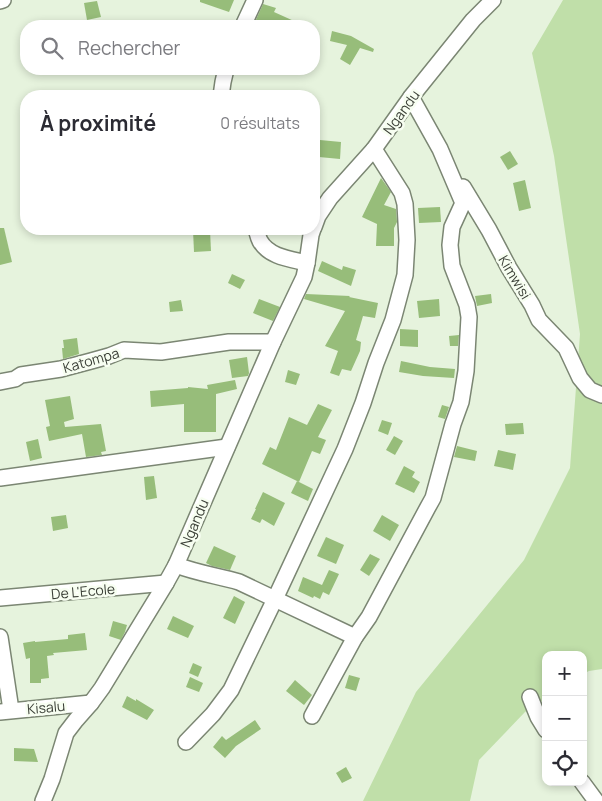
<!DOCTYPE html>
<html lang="fr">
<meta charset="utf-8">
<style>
:root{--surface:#fff;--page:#f7f7f7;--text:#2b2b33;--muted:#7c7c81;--line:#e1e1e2}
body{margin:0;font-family:Manrope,sans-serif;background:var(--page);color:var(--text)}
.controls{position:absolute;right:15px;bottom:15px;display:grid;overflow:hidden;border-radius:10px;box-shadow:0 2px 8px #0003}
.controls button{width:45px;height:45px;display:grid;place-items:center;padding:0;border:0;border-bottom:1px solid var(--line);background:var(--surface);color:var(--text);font:25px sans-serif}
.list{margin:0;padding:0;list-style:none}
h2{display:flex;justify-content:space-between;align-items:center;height:65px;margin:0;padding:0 20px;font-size:21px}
h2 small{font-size:16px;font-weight:400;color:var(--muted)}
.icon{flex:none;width:28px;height:28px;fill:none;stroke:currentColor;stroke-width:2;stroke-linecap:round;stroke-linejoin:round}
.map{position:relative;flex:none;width:602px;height:801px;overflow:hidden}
.search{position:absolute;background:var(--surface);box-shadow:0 2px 8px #0003;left:20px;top:20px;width:300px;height:55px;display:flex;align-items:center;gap:12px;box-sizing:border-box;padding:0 18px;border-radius:20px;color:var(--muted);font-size:19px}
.panel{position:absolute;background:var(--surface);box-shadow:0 2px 8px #0003;left:20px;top:90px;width:300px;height:145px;border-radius:20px}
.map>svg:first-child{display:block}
.garden{fill:#c0dfa9}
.building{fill:#97bd7a}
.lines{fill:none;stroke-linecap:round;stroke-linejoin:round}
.minor-casing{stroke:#7b8673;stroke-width:18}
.minor{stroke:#fff;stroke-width:15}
.labels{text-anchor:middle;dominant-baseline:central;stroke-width:5;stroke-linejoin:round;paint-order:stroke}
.street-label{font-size:14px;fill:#3a3f36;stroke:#f7fef1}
</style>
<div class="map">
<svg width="602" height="801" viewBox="0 0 602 801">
<rect width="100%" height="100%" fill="#e6f3dd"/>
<polygon class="garden" points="563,0 602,0 602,669 589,671 583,674 583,655 546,655 546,698 525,712 479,760 470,801 363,801 416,692 524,560 570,468 580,334 554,156 532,53"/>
<g class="building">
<polygon points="200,0 234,0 229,12 200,2"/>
<polygon points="97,1 101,17 87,20 84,3"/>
<polygon points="263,4 276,8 274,12 305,26 269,26 255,22"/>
<polygon points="332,31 351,36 374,49 373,52 360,48 350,65 340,59 347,45 330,41"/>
<polygon points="320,140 341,142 340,159 319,157"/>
<polygon points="510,151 518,164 508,170 500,157"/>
<polygon points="381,178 391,192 384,205 396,209 397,222 394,228 394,246 376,246 377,224 362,217"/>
<polygon points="525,180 531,208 519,211 513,183"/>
<polygon points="440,207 441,222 419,223 418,208"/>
<polygon points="0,228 4,228 12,262 0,265"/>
<polygon points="193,230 210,230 211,251 194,252"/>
<polygon points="322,261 342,270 343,266 356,270 351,286 318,271"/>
<polygon points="232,274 245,280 240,289 228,283"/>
<polygon points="306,294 350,296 349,297 378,303 375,318 363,316 356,340 361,342 360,351 351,371 342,369 339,376 330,373 338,351 325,346 345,311 304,299"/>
<polygon points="491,294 492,303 477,306 475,296"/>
<polygon points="259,299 280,307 273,321 253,313"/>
<polygon points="439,299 440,316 419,318 417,301"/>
<polygon points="181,300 183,311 170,312 169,302"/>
<polygon points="400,329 418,330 418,347 400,346"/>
<polygon points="459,335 458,346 450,346 449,336"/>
<polygon points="77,338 79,354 63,359 62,348 64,348 63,340"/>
<polygon points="247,357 249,373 248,376 232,378 229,360"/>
<polygon points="401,361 430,367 455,369 454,378 423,376 399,372"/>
<polygon points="288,370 300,374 296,385 285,382"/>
<polygon points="235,380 237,389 216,394 216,432 184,432 184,404 151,407 150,391 188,388 188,387 208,389 207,385"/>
<polygon points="70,396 74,419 64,422 65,427 101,424 106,451 101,452 102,455 86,457 82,434 49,441 46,427 50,426 45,400"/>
<polygon points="318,404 332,410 318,437 326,440 320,454 312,451 299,482 262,464 270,447 276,450 289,417 307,425"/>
<polygon points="442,405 449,407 445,419 438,417"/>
<polygon points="382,420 392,423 388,435 378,431"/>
<polygon points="523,423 524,434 506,435 505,424"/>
<polygon points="394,436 403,441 395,455 386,450"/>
<polygon points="38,439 42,458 30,461 26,442"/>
<polygon points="457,446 477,451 475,461 454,457"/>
<polygon points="498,450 516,454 513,470 494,466"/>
<polygon points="404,466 415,472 412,477 420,482 414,493 395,484"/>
<polygon points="154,476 157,498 146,500 144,477"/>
<polygon points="297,481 313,489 308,501 291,493"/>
<polygon points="263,492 285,503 274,526 262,519 260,523 251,519 256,509 255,509"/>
<polygon points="66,515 68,528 53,531 51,517"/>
<polygon points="382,515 399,525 390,541 373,531"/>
<polygon points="326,537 344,545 336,564 317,556"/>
<polygon points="214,546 236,556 230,570 212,566 206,563"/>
<polygon points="370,554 380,559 369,576 360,570"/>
<polygon points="329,570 339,574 329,595 323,592 320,599 314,596 313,598 298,591 303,577 322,585"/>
<polygon points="234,596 245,602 235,624 223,618"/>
<polygon points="173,616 194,626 188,638 167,629"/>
<polygon points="113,621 127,625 125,632 121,640 109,636"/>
<polygon points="85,633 87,650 53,653 54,655 47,656 49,678 41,679 41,683 30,683 30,658 26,659 23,643 35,641 35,642 68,639 68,635"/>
<polygon points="193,663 202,667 198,677 189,673"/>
<polygon points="349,675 360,678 356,691 345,688"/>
<polygon points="190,677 203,683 199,692 186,687"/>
<polygon points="295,680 312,695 304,705 286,691"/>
<polygon points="127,696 136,701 136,699 154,710 147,720 122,707"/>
<polygon points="255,720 261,729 236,746 225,758 213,747 222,736 226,740"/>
<polygon points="14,748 34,749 38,762 14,761"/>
<polygon points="346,767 352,778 342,783 336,773"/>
</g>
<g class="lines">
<g class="minor-casing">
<g id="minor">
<polyline points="0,1 3,0"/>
<polyline points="243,26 255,0"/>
<polyline points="221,96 223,82 226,69"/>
<polyline points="463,187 489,230 509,268 532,305 539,320 566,348 580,378 590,390 602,395"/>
<polyline points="314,227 318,216 330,198 374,149 411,97 473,20 493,0"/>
<path d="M 256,229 C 257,232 258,237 260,241 C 269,257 290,259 307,263"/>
<polyline points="0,382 15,379 21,375 61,369 91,361 109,356 124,350 161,352 229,342 273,342"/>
<polyline points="0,478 227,447"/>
<path d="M 176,565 C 197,573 218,576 239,582 L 355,637"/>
<polyline points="0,598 166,583"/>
<polyline points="0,637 11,710"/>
<polyline points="530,697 538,717 546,730"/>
<polyline points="0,712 91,703"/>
<polyline points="312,716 355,637 369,617 428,507 433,498 453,424 461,402 466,371 469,317 467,305 452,266 450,245 452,227 463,203 440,149 411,97"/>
<polyline points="186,742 213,714 231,690 275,599 345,449 363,403 376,363 393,320 405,275 407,240 405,204 402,193 374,149"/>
<polyline points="582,782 596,801"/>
<polyline points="43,801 52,779 66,733 76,720 91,703 102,688 166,583 176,565 273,342 304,277 307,263 311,235 313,229"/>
</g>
</g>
<use href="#minor" class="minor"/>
</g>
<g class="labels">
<g class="street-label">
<text transform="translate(401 112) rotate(-54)">Ngandu</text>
<text transform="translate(515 277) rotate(59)">Kimwisi</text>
<text transform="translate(91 360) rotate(-16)">Katompa</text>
<text transform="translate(194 523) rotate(-67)">Ngandu</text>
<text transform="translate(83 591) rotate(-5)">De L'Ecole</text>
<text transform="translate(46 707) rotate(-5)">Kisalu</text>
</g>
</g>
</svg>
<div class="controls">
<button>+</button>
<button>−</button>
<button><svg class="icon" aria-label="locate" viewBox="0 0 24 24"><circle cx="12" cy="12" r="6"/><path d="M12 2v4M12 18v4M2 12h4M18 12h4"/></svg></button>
</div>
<div class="search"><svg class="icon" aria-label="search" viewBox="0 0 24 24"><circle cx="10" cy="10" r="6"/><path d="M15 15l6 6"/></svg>Rechercher</div>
<section class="panel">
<h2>À proximité<small>0 résultats</small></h2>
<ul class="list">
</ul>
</section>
</div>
